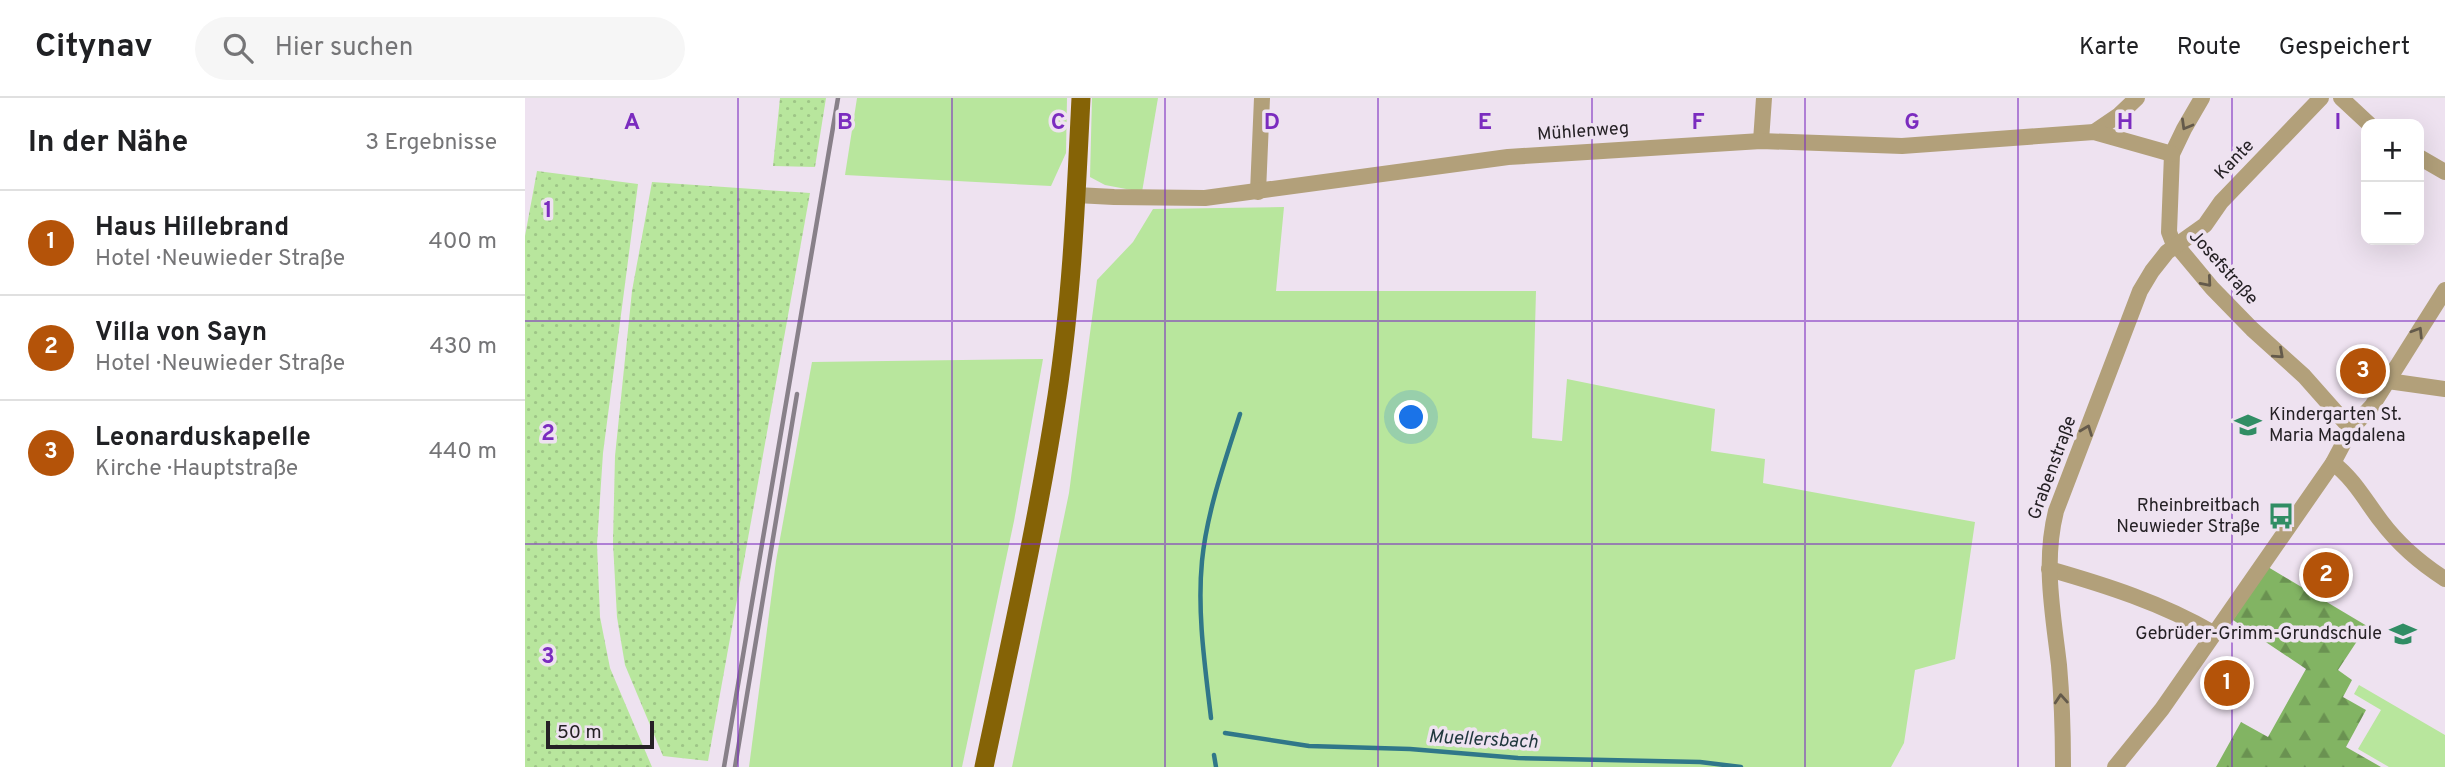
<!DOCTYPE html>
<html lang="de">
<meta charset="utf-8">
<style>
:root{--surface:#fff;--page:#f6f6f6;--text:#202124;--muted:#757577;--line:#e0e0e0;--accent:#b45309}
body{margin:0;font-family:Overpass,sans-serif;background:var(--page);color:var(--text)}
.controls{position:absolute;right:21px;top:21px;display:grid;overflow:hidden;border-radius:14px;box-shadow:0 7px 28px #0002}
.controls button{width:63px;height:63px;display:grid;place-items:center;padding:0;border:0;border-bottom:2px solid var(--line);background:var(--surface);color:var(--text);font:35px sans-serif}
.scale{position:absolute;left:21px;bottom:18px;width:108px;box-sizing:border-box;padding-left:7px;border:4px solid #252125;border-top:0;font-size:19px;line-height:24px;white-space:nowrap;color:#252125;-webkit-text-stroke:5px #eee2f0;paint-order:stroke}
.you{position:absolute;left:887px;top:320px;width:24px;height:24px;margin:-18px;border:5px solid #fff;border-radius:50%;background:#1a73e8;box-shadow:0 0 0 10px #1a73e833}
.badge{display:grid;place-items:center;width:46px;height:46px;border-radius:50%;background:var(--accent);color:#fff;font-size:23px;font-weight:700}
.pin{position:absolute;translate:-50% -50%;border:4px solid #fff;box-shadow:0 2px 7px #0006}
.list{margin:0;padding:0;list-style:none}
h2{display:flex;justify-content:space-between;align-items:center;height:91px;margin:0;padding:0 28px;font-size:30px}
h2 small{font-size:23px;font-weight:400;color:var(--muted)}
.list li{display:grid;grid-template-columns:46px 1fr auto;gap:21px;align-items:center;box-sizing:border-box;height:105px;padding:0 28px;border-top:2px solid var(--line)}
.list b{display:block;font-size:26px;white-space:nowrap}
.list p{margin:0;font-size:23px;white-space:nowrap;color:var(--muted)}
.list em{font-size:23px;font-style:normal;color:var(--muted)}
.icon{flex:none;width:38px;height:38px;fill:none;stroke:currentColor;stroke-width:2;stroke-linecap:round;stroke-linejoin:round}
.map{position:relative;flex:none;width:1920px;height:669px;overflow:hidden}
header{display:flex;align-items:center;gap:42px;box-sizing:border-box;height:98px;padding:0 35px;background:var(--surface);border-bottom:2px solid var(--line)}
header strong{font-size:33px}
nav{display:flex;gap:38px;margin-inline-start:auto;font-size:24px}
.search{width:490px;height:63px;background:var(--page);display:flex;align-items:center;gap:18px;box-sizing:border-box;padding:0 24px;border-radius:38px;color:var(--muted);font-size:26px}
main{display:flex}
aside{flex:1;background:var(--surface)}
.map>svg:first-child{display:block}
.grass{fill:#b8e69d}
.forest{fill:url(#forest-firs)}
.garden{fill:url(#garden-dots)}
.lines{fill:none;stroke-linecap:round;stroke-linejoin:round}
.stream{stroke:#307789;stroke-width:4.5}
.minor{stroke:#b2a07a;stroke-width:16}
.major{stroke:#856306;stroke-width:19}
.rail{stroke:#888089;stroke-width:4.5}
.oneway{stroke:#645a4b}
.grid{fill:none;stroke:#7b2cbf;stroke-width:2;stroke-opacity:0.55}
.labels{text-anchor:middle;dominant-baseline:central;stroke-width:7;stroke-linejoin:round;paint-order:stroke}
.street-label{font-size:18px;fill:#252125;stroke:#eee2f0}
.poi-label{font-size:18px;fill:#252125;stroke:#eee2f0;text-anchor:end}
.water-label{font-size:19px;font-style:italic;fill:#1f363c;stroke:#eee2f0}
.grid-label{font-size:23px;text-anchor:middle;font-weight:bold;fill:#7b2cbf;stroke:#eee2f0;stroke-width:7;stroke-linejoin:round;paint-order:stroke}
</style>
<header>
<strong>Citynav</strong>
<div class="search"><svg class="icon" aria-label="search" viewBox="0 0 24 24"><circle cx="10" cy="10" r="6"/><path d="M15 15l6 6"/></svg>Hier suchen</div>
<nav><a>Karte</a><a>Route</a><a>Gespeichert</a></nav>
</header>
<main>
<aside>
<h2>In der Nähe<small>3 Ergebnisse</small></h2>
<ul class="list">
<li><span class="badge">1</span><div><b>Haus Hillebrand</b><p>Hotel · Neuwieder Straße</p></div><em>400 m</em></li>
<li><span class="badge">2</span><div><b>Villa von Sayn</b><p>Hotel · Neuwieder Straße</p></div><em>430 m</em></li>
<li><span class="badge">3</span><div><b>Leonarduskapelle</b><p>Kirche · Hauptstraße</p></div><em>440 m</em></li>
</ul>
</aside>
<div class="map">
<svg width="1920" height="669" viewBox="0 0 1920 669">
<defs>
<pattern id="forest-firs" width="22" height="20" patternUnits="userSpaceOnUse" patternTransform="scale(1.75)"><rect width="22" height="20" fill="#82b463"/><path d="M5 1l3.5 6h-7zM16 11l3.5 6h-7z" fill="#6a9251"/></pattern>
<pattern id="garden-dots" width="8" height="8" patternUnits="userSpaceOnUse" patternTransform="scale(1.75)"><rect width="8" height="8" fill="#b8e69d"/><path d="M2 2h.1M6 6h.1" fill="none" stroke="#9ec587" stroke-width="1.8" stroke-linecap="round"/></pattern>
</defs>
<rect width="100%" height="100%" fill="#eee2f0"/>
<g class="grass">
<polygon points="332,0 542,0 541,55 526,88 320,77"/>
<polygon points="567,0 633,0 617,94 580,87 565,79"/>
<polygon points="759,109 751,193 1011,193 1007,340 1037,343 1042,281 1190,311 1186,353 1240,361 1238,385 1450,424 1430,561 1390,572 1379,645 1366,669 487,669 544,395 572,182 608,144 628,111"/>
<polygon points="518,261 489,423 437,669 224,669 251,463 287,264"/>
<polygon points="1834,587 1920,637 1920,669 1864,669 1833,651 1856,612 1829,596"/>
</g>
<polygon class="forest" points="1743,469 1842,528 1813,572 1827,582 1818,599 1841,612 1821,649 1856,669 1691,669 1716,624 1743,639 1781,571 1708,522"/>
<g class="garden">
<polygon points="255,0 301,0 290,69 248,68"/>
<polygon points="12,73 113,86 78,355 72,446 75,519 85,570 127,669 0,669 0,138"/>
<polygon points="127,84 285,95 183,663 138,658 100,567 92,519 88,445 90,358 107,193"/>
</g>
<g class="lines">
<g class="stream">
<path d="M 686,620 C 680,568 672,515 677,463 C 682,413 700,363 715,316"/>
<polyline points="700,635 784,648 885,651 993,660 1175,664 1216,669"/>
<polyline points="689,657 691,669"/>
</g>
<g class="minor">
<polyline points="1677,0 1659,31 1647,56 1644,134 1647,142 1687,190 1727,231 1779,278 1826,331"/>
<polyline points="1816,0 1844,26"/>
<polyline points="1569,34 1594,17 1612,0"/>
<polyline points="1236,43 1239,0"/>
<polyline points="1894,59 1920,74"/>
<polyline points="733,94 737,0"/>
<polyline points="551,97 589,99 680,100 983,59 1236,43 1377,48 1569,34 1647,56"/>
<polyline points="1863,283 1920,291"/>
<path d="M 1808,365 C 1829,381 1840,402 1856,423 C 1874,447 1895,465 1920,481"/>
<path d="M 1524,471 C 1580,487 1637,505 1688,535"/>
<path d="M 1538,669 C 1538,635 1537,601 1534,567 C 1528,515 1518,465 1531,413 L 1615,193 L 1627,173 L 1642,154 L 1680,127 L 1696,104 L 1796,0"/>
<polyline points="1590,669 1637,611 1808,365 1826,331 1847,308 1920,192"/>
</g>
<path class="major" d="M 459,669 C 485,546 513,422 532,298 C 547,199 551,99 556,0"/>
<g class="rail">
<polyline points="199,669 313,0"/>
<polyline points="210,669 272,296"/>
</g>
</g>
<defs><path id="oneway-chevron" d="M-2-3.5L2.5 0L-2 3.5" fill="none" stroke-width="1.6" stroke-linecap="round" stroke-linejoin="round" transform="scale(1.75)"/></defs>
<g class="oneway">
<use href="#oneway-chevron" transform="translate(1661 27) rotate(120)"/>
<use href="#oneway-chevron" transform="translate(1682 184) rotate(49)"/>
<use href="#oneway-chevron" transform="translate(1893 234) rotate(-58)"/>
<use href="#oneway-chevron" transform="translate(1754 256) rotate(42)"/>
<use href="#oneway-chevron" transform="translate(1562 332) rotate(-69)"/>
<use href="#oneway-chevron" transform="translate(1536 601) rotate(-94)"/>
</g>
<path class="grid" d="M 213,0 L 213,669M 427,0 L 427,669M 640,0 L 640,669M 853,0 L 853,669M 1067,0 L 1067,669M 1280,0 L 1280,669M 1493,0 L 1493,669M 1707,0 L 1707,669M 0,223 L 1920,223M 0,446 L 1920,446"/>
<defs>
<g id="school-bare" transform="scale(2.1)"><path d="M0-5L7-2L0 1L-7-2ZM-4 1L0 2.5L4 1V4Q0 6-4 4Z" fill="#308d64" stroke="#eee2f0" stroke-width="2.5" paint-order="stroke"/></g>
<g id="bus-bare" transform="scale(2.1)"><path d="M-5-6H5V4H4V6H2V4H-2V6H-4V4H-5ZM-3.5-4V0h7V-4ZM-3.5 1.2v1.5H-2V1.2ZM2 1.2v1.5H3.5V1.2Z" fill="#308d64" stroke="#eee2f0" stroke-width="2.5" paint-order="stroke"/></g>
</defs>
<g fill-rule="evenodd">
<use href="#school-bare" x="1723" y="327"/>
<use href="#bus-bare" x="1756" y="418"/>
<use href="#school-bare" x="1878" y="536"/>
</g>
<g class="labels">
<g class="street-label">
<text transform="translate(1058 34) rotate(-4)">Mühlenweg</text>
<text transform="translate(1710 62) rotate(-46)">Kante</text>
<text transform="translate(1698 170) rotate(48)">Josefstraße</text>
<text transform="translate(1528 370) rotate(-70)">Grabenstraße</text>
</g>
<g class="poi-label">
<text x="1744" y="317" text-anchor="start">Kindergarten St.<tspan x="1744" dy="21">Maria Magdalena</tspan></text>
<text x="1735" y="408">Rheinbreitbach<tspan x="1735" dy="21">Neuwieder Straße</tspan></text>
<text x="1857" y="536">Gebrüder-Grimm-Grundschule</text>
</g>
<g class="water-label">
<text transform="translate(958 642) rotate(3)">Muellersbach</text>
</g>
</g>
<g class="grid-label">
<text x="107" y="31">A</text>
<text x="320" y="31">B</text>
<text x="533" y="31">C</text>
<text x="747" y="31">D</text>
<text x="960" y="31">E</text>
<text x="1173" y="31">F</text>
<text x="1387" y="31">G</text>
<text x="1600" y="31">H</text>
<text x="1813" y="31">I</text>
<text x="23" y="119">1</text>
<text x="23" y="342">2</text>
<text x="23" y="565">3</text>
</g>
</svg>
<div class="controls">
<button>+</button>
<button>−</button>
</div>
<div class="scale">50 m</div>
<div class="you"></div>
<div class="pin badge" style="left:1702px;top:585px">1</div>
<div class="pin badge" style="left:1801px;top:477px">2</div>
<div class="pin badge" style="left:1838px;top:273px">3</div>
</div>
</main>
